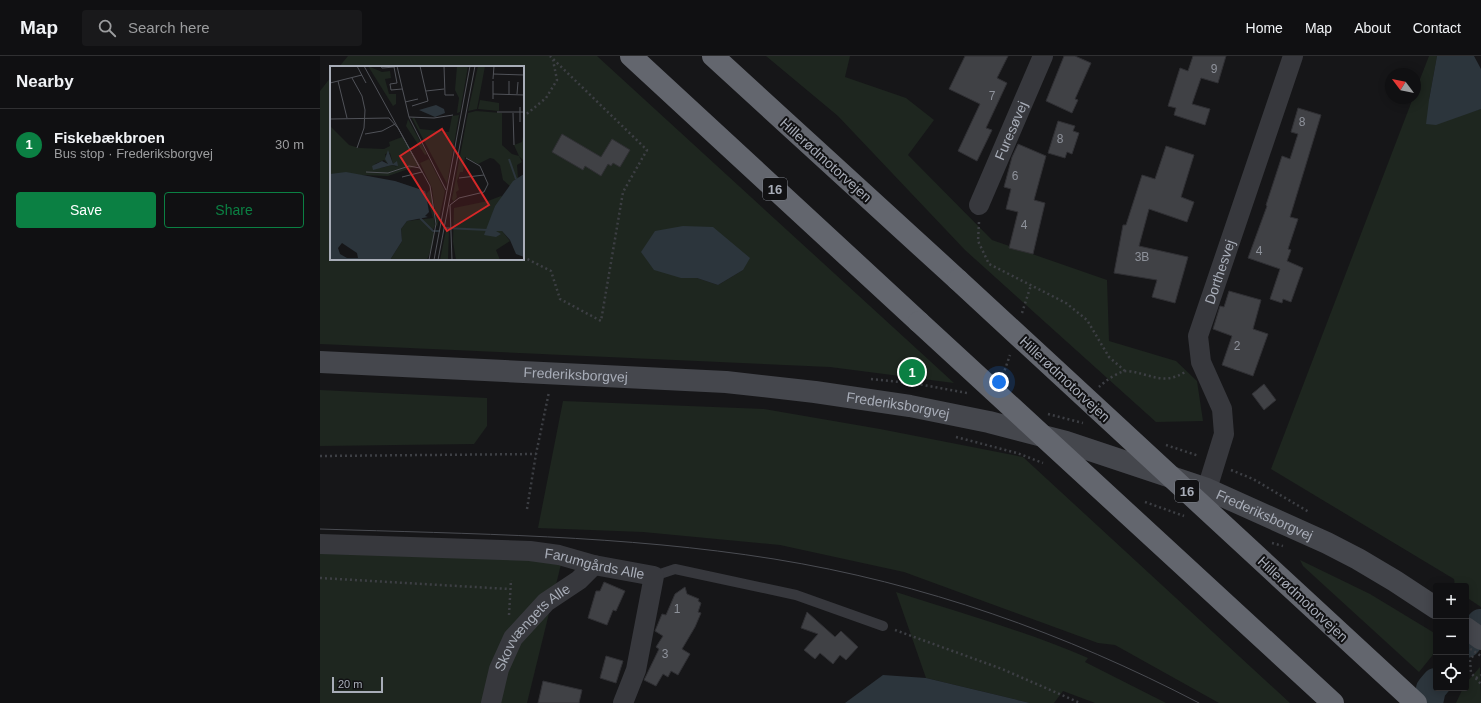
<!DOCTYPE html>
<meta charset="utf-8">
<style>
:root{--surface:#101012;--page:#19191b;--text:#f1f3f6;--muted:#9c9d9f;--line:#303032;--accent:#0b8043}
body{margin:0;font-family:Arial,sans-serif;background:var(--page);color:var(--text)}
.controls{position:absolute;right:12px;bottom:12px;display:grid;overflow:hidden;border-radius:4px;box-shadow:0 2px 10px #0003}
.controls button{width:36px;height:36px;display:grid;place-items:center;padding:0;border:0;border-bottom:1px solid var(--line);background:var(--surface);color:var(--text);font:20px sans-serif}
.compass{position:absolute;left:1065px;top:12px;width:36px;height:36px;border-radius:50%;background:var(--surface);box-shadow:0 2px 10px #0003;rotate:302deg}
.scale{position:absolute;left:12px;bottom:10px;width:51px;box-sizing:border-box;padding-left:4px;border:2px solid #a8adb8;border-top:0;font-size:11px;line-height:14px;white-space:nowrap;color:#a8adb8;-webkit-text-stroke:3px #111113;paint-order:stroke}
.you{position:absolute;left:679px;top:326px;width:14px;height:14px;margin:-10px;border:3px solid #fff;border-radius:50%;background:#1a73e8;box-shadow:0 0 0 6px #1a73e833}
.badge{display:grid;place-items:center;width:26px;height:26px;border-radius:50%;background:var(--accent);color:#fff;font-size:13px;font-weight:700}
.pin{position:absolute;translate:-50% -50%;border:2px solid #fff;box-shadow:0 1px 4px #0006}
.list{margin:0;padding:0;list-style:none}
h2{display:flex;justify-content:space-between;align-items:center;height:52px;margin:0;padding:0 16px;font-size:17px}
h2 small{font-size:13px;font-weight:400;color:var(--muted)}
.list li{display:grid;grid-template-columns:26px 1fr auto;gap:12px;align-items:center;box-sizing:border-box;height:72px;padding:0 16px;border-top:1px solid var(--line)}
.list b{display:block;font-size:15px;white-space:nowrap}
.list p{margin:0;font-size:13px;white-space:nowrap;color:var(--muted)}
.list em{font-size:13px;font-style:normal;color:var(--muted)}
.actions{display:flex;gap:8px;padding:12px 16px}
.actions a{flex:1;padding:9px 0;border:1px solid var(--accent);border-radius:4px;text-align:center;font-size:14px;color:var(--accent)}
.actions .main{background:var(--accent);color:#fff}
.icon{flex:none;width:22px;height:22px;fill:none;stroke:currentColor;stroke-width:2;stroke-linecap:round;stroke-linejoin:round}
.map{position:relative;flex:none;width:1161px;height:647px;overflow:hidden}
header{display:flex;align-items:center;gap:24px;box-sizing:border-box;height:56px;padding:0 20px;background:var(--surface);border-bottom:1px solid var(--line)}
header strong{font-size:19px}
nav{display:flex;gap:22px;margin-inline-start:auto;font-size:14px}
.search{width:280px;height:36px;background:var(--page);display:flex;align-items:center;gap:10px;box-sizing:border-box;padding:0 14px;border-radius:4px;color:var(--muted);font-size:15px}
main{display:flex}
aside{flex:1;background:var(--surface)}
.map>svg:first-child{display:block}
.green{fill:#1e261f;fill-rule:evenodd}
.water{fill:#2c353c}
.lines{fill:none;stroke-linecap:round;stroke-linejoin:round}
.river{stroke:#2c353c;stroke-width:30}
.building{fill:#404145;stroke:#303034}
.path{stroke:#3d3f44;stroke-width:2.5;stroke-dasharray:2 3;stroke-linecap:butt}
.lane{stroke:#37383d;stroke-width:10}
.street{stroke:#37383d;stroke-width:20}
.secondary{stroke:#45474d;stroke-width:22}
.highway{stroke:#63666e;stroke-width:22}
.tram{stroke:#4a4c52;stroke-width:1}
.path-bridge{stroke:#3d3f44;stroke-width:2.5;stroke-dasharray:2 3;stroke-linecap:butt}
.highway-bridge{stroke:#63666e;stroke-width:22}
.labels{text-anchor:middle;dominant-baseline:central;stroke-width:4;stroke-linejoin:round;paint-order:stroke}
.number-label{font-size:12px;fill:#8e929b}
.shield{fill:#111113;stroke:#7b7e86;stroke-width:1}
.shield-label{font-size:13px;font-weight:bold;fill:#a8adb8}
.street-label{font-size:14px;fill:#a8adb8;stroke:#111113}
.inset-river{fill:none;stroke:#2c353c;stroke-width:2}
.inset-road{fill:none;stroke:#505258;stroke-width:1}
.view{fill:#d62828;fill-opacity:0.15;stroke:#d62828;stroke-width:2}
.inset-edge{fill:none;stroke:#a8adb8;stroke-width:2}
</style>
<header>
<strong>Map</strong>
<div class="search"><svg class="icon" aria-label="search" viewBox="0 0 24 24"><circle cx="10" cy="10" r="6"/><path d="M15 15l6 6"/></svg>Search here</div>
<nav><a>Home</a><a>Map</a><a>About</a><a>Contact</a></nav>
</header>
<main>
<aside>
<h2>Nearby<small></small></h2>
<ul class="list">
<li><span class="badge">1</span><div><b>Fiskebækbroen</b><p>Bus stop · Frederiksborgvej</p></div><em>30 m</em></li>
</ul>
<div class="actions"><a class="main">Save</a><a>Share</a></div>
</aside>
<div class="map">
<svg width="1161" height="647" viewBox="0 0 1161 647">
<rect width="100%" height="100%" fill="#161618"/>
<g class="green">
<path d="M 28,0 L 277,0 L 634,327 L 510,311 L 0,288 L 0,35 L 11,21 L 11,203 L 203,203 L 203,11 L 19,11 ZM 423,214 L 398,229 L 377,222 Z"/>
<polygon points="446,0 530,0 525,21 586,42 614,64 588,99 672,184 787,224 789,285 856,305 877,325 883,365 836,366 645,194 518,60"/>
<polygon points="1109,0 1117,0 1109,44 1144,58 1161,53 1161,551 1146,541 1146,530 1135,530 1134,523 951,413 1093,42 1095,42 1095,36"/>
<polygon points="0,334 167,342 167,370 154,388 0,390"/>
<polygon points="243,345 444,353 560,373 703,401 970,647 899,647 795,589 778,587 584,516 460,489 323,476 218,472"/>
<polygon points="0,496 244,496 207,647 0,647"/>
<polygon points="980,504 1050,538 1116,578 1116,595 1099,616 983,510"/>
<path d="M 576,536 C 640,557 706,575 768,602 L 765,606 L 846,647 L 775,647 L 743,635 L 734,647 L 710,647 L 606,622 Z"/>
<polygon points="1160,611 1161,647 1136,647 1143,632 1146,632 1146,627"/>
</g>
<g class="water">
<polygon points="1117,0 1154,0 1161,13 1161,53 1116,69 1106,68 1109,44"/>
<polygon points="363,170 393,171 430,202 423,214 398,229 377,222 361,222 334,214 321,196 335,175"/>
<polygon points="563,619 606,622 710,647 525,647"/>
</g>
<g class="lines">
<g class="river">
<polyline points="1146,587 1161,568"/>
<polyline points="1108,647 1111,633 1116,627"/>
</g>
</g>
<g class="building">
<polygon points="645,0 688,0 677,22 687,27 666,72 672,74 657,105 638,95 660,48 629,33"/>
<polygon points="744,0 755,0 771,7 755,43 758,44 752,57 726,45"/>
<polygon points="873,0 906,0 898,27 881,22 872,48 890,53 885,69 854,59 856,52 848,50 860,12 868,15"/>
<polygon points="978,52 1001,59 970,161 978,163 968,193 971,194 967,205 983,212 971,246 963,243 962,247 950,243 960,213 928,202 947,150 946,149 962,100 970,103 978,78 971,76"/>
<polygon points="738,65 755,70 753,75 759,77 752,98 747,96 745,102 728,97"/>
<polygon points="242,78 281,101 292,83 310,94 300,111 293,107 291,110 288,108 281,120 265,110 263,114 232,96"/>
<polygon points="698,88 726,100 714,144 725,147 713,198 689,192 698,156 686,153 691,133 684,131 692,101"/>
<polygon points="846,90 874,99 861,141 874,146 867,166 829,153 819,190 868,201 855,247 832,241 837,224 794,217 803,169 806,169 822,119 835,123"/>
<polygon points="909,235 941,244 933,273 948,278 933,320 902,309 912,280 893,273 900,250 904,251"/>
<polygon points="944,328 956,344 944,354 932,338"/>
<polygon points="284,526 305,535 296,555 293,554 287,569 268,562 276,535 280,535"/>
<polygon points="365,531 367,538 379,543 378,545 381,547 378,556 381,557 375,571 362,593 370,598 358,619 351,615 348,621 343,618 336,630 324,624 339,593 336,591 343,580 335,575 342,558 346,559 355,538"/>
<polygon points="487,556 515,581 521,575 538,591 526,604 520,599 513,608 500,597 495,603 484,594 498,578 481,572"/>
<polygon points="286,600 303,605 296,627 280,622"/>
<polygon points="223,625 262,634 259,647 218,647"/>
</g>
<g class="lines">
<g class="path">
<polyline points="203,61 226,42 237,24 233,4"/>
<polyline points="659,166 658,185 669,208 746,247 767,264 789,301 805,315"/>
<polyline points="203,201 231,215 240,243 281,265 303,136 327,94 230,0"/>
<polyline points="702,257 711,229"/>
<polyline points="683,319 690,299"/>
<polyline points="551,323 598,328 647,337"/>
<path d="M 779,331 C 785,325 799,315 807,315 C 829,317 843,330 865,316"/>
<polyline points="728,358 763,367"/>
<polyline points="636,381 697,397 723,407"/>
<polyline points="846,389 879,400"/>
<polyline points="0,400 216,398"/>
<polyline points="911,414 933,423 989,456"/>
<polyline points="825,446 864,460"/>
<polyline points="207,453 216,398 229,336"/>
<polyline points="952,487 963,490"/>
<polyline points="0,522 189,533"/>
<polyline points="189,559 191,524"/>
<polyline points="575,574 682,613 760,647"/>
<polyline points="1153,600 1150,604 1151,617 1161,628"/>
<polyline points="1156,622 1161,619"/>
</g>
<polyline class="lane" points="334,520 355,513 476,539 563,570"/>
<g class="street">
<path id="s1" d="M 659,149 L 723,0"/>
<path id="s2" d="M 887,433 L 904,378 L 902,353 L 881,306 L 878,280 L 973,0"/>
<path id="s3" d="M 0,488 L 210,495 L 239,499 L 274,509 L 334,520 L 316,614 L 303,647"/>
<path id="s4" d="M 171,647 L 179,613 L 193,582 L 226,546 L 259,524 L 274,509"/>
</g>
<g class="secondary">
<path id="s5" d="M 0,306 L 406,326 L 495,336 L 590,350 L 669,366 L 746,386 L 887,433 L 1007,487 L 1038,503 L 1075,525 L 1116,552"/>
<polyline points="1146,572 1161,583"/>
</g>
<g class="highway">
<polyline points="311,0 599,266"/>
<polyline points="393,0 638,224"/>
</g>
<path class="tram" d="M 0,473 C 151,478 304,479 454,503 C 603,527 745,577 879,647"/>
<polyline class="path-bridge" points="1146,590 1161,600"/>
<g class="highway-bridge">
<polyline points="638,224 1096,647"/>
<polyline points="599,266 1013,647"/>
</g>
</g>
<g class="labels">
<g class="number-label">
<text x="894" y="13">9</text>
<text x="672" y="40">7</text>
<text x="982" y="66">8</text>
<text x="740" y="83">8</text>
<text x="695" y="120">6</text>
<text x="704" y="169">4</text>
<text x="939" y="195">4</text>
<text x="822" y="201">3B</text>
<text x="917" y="290">2</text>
<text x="357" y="553">1</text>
<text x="345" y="598">3</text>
</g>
<g class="shield">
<rect x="443" y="122" width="24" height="22" rx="3"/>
<rect x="855" y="424" width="24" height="22" rx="3"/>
</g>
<g class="shield-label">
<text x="455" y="133">16</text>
<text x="867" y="435">16</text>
</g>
<g class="street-label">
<text stroke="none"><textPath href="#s1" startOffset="81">Furesøvej</textPath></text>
<text transform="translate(506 104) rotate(42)">Hillerødmotorvejen</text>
<text stroke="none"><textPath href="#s2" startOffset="228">Dorthesvej</textPath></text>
<text stroke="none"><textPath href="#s5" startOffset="256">Frederiksborgvej</textPath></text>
<text transform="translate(745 323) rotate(43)">Hillerødmotorvejen</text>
<text stroke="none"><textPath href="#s5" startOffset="580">Frederiksborgvej</textPath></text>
<text stroke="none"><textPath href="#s5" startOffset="964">Frederiksborgvej</textPath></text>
<text stroke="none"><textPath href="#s3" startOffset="276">Farumgårds Alle</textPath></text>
<text transform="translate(983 543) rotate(43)">Hillerødmotorvejen</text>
<text stroke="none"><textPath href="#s4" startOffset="89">Skovvængets Alle</textPath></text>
</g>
</g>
<g transform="translate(10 10)">
<rect width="194" height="194" fill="#161618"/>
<path d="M 38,0 L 52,6 L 60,5 L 61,12 L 55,13 L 56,17 L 59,28 L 66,28 L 66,38 L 63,40 ZM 127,0 L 138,0 L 130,46 L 127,47 L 129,32 L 125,24 ZM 148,0 L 155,0 L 147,43 L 138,45 ZM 150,34 L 169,37 L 169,45 L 148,43 ZM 146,45 L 172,47 L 172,79 L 182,88 L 189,90 L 184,79 L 192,76 L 194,65 L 194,95 L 189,90 L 192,96 L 187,99 L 188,112 L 180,120 L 173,114 L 170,99 L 164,93 L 160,92 L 148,98 L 135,91 L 133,106 L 130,106 L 127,115 L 129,124 L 126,126 L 127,131 L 124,136 L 122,133 L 138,47 ZM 129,49 L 117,118 L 82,52 L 84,51 L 90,63 L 119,66 L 122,50 ZM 78,53 L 97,88 L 95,89 L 76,60 ZM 0,60 L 19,79 L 29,82 L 54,83 L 60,80 L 59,76 L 72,71 L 90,99 L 58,110 L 0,108 ZM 60,87 L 63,98 L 67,101 L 62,99 L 51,102 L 45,98 L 54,94 L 58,98 L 55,88 ZM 99,93 L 115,125 L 107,162 L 102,122 L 90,97 ZM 101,123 L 105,160 L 102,165 L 104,167 L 103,178 L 97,194 L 60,194 L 72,175 L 71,163 L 77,155 L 103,152 L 96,128 ZM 171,130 L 173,131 L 165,140 L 158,164 L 172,165 L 180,175 L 166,184 L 170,194 L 126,194 L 123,176 L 124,142 L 158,135 ZM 116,164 L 119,164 L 118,194 L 110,194 Z" fill="#1e261f" fill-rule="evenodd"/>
<path d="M 106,39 L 114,43 L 115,47 L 105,51 L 89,44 ZM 58,84 L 63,98 L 67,95 L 68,100 L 62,99 L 43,104 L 42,100 L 52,95 L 58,98 L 55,93 ZM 16,106 L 65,115 L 95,125 L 96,128 L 99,146 L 95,150 L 98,151 L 77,155 L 71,163 L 72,175 L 60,194 L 0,194 L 0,108 ZM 12,177 L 27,187 L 28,192 L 17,192 L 10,188 L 8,182 ZM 194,108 L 194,191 L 186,188 L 180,174 L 172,165 L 166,165 L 171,168 L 166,171 L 154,169 L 165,140 L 183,115 Z" fill="#2c353c" fill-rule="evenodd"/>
<path class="inset-river" d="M 179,93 L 186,113M 90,152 L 103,165 L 110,165M 115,162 L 158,164"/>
<path class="inset-road" d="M 27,0 L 36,17M 34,0 L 100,120 L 106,158 L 99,194M 51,0 L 52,2 L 65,1M 67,0 L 79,51 L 116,124M 114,0 L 115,29 L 124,29M 64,1 L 67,17 L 60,18 L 61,24 L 72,23M 163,8 L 194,9M 22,12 L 32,30 L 35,44 L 34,62 L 27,82M 163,13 L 164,0M 8,15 L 17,52M 0,17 L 32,9M 96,25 L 114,23M 163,28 L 194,29M 179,28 L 179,15M 187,28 L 188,16M 163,33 L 163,15M 75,36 L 88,33M 82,40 L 98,35 L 90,0M 190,41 L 190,56M 167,46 L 194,46M 183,47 L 184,79M 79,51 L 104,52 L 123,49M 0,53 L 59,52 L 68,62 L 92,106 L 72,111M 35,68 L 52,65 L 65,58M 36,106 L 58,107 L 79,100 L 90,102M 129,112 L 154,109M 120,139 L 122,194M 120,139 L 129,132 L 154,126 L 158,118 L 150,100 L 136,92M 104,194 L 140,0M 108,194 L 145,0"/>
<path class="view" d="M 112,63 L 159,139 L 117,165 L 70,90 Z"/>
<rect width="194" height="194" class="inset-edge"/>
</g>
</svg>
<div class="controls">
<button>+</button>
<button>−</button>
<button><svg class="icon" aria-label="locate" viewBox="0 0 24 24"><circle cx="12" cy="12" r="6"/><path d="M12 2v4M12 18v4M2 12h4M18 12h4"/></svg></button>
</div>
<svg class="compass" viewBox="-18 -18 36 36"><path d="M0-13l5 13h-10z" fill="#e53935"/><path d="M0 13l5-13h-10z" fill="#9c9d9f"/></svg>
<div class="scale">20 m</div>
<div class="you"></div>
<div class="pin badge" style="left:592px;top:316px">1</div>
</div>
</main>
